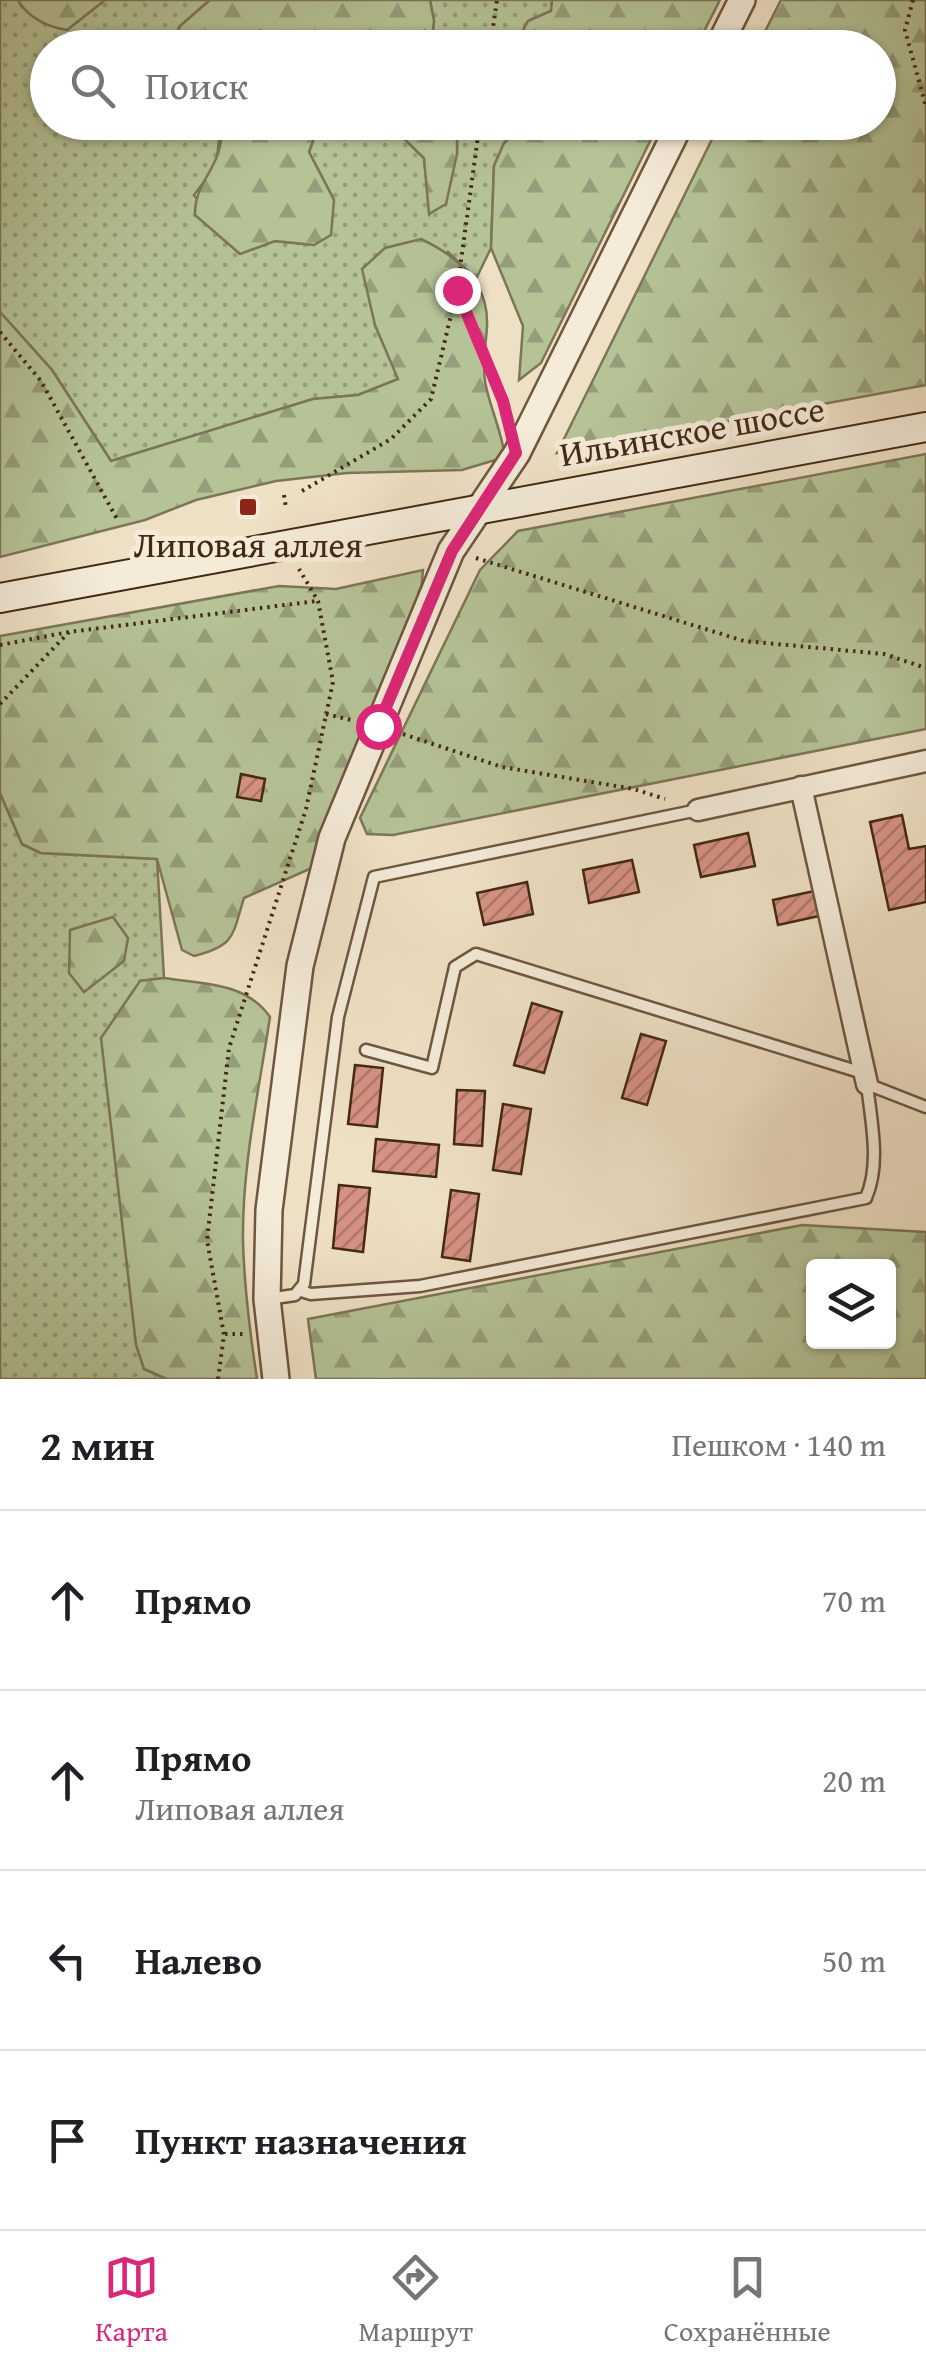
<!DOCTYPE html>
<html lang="ru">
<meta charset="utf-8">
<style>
:root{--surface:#fff;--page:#f6f6f6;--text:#202124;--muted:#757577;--line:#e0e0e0;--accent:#db2777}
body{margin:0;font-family:"Gentium Book Plus",serif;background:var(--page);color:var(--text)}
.controls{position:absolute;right:30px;bottom:30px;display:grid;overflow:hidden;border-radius:10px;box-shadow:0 2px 8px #0004}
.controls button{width:90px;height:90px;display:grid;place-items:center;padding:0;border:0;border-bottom:2px solid var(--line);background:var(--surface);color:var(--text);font:50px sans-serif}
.stop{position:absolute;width:30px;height:30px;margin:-22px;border:8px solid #db2777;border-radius:50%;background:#fff}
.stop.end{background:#db2777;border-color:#fff;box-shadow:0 2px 10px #0008}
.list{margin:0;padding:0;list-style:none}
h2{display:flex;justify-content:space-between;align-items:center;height:130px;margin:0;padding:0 40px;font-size:42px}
h2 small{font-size:32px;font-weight:400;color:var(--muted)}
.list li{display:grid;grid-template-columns:65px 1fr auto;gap:30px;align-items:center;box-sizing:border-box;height:180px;padding:0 40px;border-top:2px solid var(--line)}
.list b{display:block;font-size:38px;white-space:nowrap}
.list p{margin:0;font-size:32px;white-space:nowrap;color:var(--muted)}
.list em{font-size:32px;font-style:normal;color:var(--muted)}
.icon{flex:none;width:55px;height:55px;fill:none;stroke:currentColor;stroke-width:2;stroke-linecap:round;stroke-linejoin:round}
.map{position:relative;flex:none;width:926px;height:1379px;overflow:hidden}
.search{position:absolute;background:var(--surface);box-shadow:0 2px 8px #0004;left:30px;right:30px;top:30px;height:110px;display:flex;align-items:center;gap:25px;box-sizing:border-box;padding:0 35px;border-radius:55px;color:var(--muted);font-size:38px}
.sheet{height:850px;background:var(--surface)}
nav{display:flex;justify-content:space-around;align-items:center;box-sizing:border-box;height:140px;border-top:2px solid var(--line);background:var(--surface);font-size:28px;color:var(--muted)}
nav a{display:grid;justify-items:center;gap:5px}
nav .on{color:var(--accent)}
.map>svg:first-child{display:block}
.green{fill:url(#green-dots);stroke:#7c7656;stroke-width:2.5}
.forest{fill:url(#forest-firs);stroke:#7c7656;stroke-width:2.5;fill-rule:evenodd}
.building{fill:url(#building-hatch);stroke:#432814;stroke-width:2.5}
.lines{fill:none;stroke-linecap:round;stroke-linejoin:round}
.service-casing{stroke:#6e5640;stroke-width:15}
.minor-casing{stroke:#6e5640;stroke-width:25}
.tertiary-casing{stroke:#6e5640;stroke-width:30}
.secondary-casing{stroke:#432814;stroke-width:32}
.path{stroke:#432814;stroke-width:4;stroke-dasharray:2.5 5;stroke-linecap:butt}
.service{stroke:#f4ebd9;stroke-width:10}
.minor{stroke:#f4ebd9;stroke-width:20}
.tertiary{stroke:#f4ebd9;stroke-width:25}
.secondary{stroke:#f4ebd9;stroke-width:28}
.route{stroke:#db2777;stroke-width:12}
.poi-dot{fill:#8f2418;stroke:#f4ebd9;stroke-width:4}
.labels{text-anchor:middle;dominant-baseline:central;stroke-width:10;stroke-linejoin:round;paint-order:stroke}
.street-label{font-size:35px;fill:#432814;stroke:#f4ebd9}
.poi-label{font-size:35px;fill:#432814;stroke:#f4ebd9}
</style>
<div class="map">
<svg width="926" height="1379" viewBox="0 0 926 1379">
<defs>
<pattern id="green-dots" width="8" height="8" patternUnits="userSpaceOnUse" patternTransform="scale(2.5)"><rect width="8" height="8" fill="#b5c397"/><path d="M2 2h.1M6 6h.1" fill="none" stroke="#959e7a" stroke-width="1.8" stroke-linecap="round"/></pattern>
<pattern id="forest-firs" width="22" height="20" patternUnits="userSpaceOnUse" patternTransform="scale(2.5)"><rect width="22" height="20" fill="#b5c397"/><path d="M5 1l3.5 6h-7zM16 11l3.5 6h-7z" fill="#959e7a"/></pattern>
<pattern id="building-hatch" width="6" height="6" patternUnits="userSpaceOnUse" patternTransform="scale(2.5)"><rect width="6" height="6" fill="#d69283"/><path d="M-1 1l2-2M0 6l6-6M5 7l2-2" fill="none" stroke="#af776a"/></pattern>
</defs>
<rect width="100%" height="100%" fill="#eee0c5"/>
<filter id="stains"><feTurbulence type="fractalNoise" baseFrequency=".002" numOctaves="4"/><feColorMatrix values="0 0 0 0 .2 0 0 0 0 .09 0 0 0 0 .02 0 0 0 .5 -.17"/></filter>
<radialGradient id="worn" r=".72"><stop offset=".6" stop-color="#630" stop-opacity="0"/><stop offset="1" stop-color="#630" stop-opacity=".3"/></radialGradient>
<g class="green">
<polygon points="0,0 18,0 22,7 67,30 105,0 210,0 180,26 170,47 48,48 48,122 221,123 216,166 194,195 240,253 275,241 314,245 334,200 309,152 315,135 332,123 388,123 424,158 430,213 457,154 457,123 523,123 524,126 504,143 494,166 491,248 476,279 448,252 375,325 399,379 358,395 313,399 111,461 52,370 0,312"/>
<polygon points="430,0 552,0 551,11 528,21 514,48 431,47 434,21"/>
<polygon points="0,793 22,844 40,853 157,859 164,978 140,981 144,1369 167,1379 0,1379"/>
</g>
<g class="forest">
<path d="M 18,0 L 105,0 L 67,30 C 48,27 28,18 18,0 Z"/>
<polygon points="210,0 430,0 434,21 431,47 170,47 180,26"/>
<polygon points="552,0 720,0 696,47 514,47 528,21 551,11"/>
<polygon points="781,0 926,0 926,385 557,453 720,123 878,122 878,48 757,47"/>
<path d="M 221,123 L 332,123 L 315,135 L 309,152 L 334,200 L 331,235 L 314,245 L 275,241 L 240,254 L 195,215 C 194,178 226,167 221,123 Z"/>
<polygon points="388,123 457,123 457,154 446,204 429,214 424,158"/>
<polygon points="523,123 659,123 541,363 519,380 523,326 491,248 494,166 504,143 523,126"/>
<path d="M 421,239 C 457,256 489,283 487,326 C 486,344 482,364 485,381 C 489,406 501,428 505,457 L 462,470 L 347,473 L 276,481 L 196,500 L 145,520 L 0,557 L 0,312 L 52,370 L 111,461 L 313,399 L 358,395 L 398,379 L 375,325 L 362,269 L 385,248 Z"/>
<polygon points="926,454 926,729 393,835 367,834 360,818 480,570 518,531"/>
<path d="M 423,570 L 421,593 L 354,751 L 314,867 L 244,898 C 232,936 236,945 194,956 L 182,950 L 157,859 L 41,853 L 22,844 L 0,793 L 0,636 L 279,586 L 336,589 Z"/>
<polygon points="113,917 128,938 124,961 84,992 69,973 70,930"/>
<path d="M 164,978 C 203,984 246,982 270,1017 C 259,1090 242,1166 243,1240 C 244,1287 250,1333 257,1379 L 167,1379 L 144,1369 L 136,1345 L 101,1038 L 140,981 Z"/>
<path d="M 802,1225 L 926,1232 L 926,1379 L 316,1379 L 308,1319 ZM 814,1266 L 888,1266 L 888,1342 L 814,1342 Z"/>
</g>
<g class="building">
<polygon points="241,774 265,779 261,801 237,797"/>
<polygon points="902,815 909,849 926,846 926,902 889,910 870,822"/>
<polygon points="748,833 755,866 701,877 694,845"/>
<polygon points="632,860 639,892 589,903 583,870"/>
<polygon points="527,882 533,914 484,925 477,893"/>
<polygon points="814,891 819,916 778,925 773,900"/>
<polygon points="532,1003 562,1012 544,1073 514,1065"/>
<polygon points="641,1034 666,1041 647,1105 622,1098"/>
<polygon points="355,1065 383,1068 377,1127 348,1124"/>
<polygon points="457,1090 485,1091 482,1146 454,1144"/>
<polygon points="503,1104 531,1109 521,1174 493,1170"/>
<polygon points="376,1139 439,1145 436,1177 373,1171"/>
<polygon points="339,1185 370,1188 363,1252 333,1248"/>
<polygon points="451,1190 479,1194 470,1261 442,1257"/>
</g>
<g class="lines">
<g class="service-casing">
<g id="service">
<polyline points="366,1050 432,1068 455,967 476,954 863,1073"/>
<path d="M 301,1291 L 311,1294 L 420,1286 L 866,1198 C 881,1163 871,1122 867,1084 L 926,1107"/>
<polyline points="268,1299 295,1295 304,1284 338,1017 374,877 698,810"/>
</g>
</g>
<g class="minor-casing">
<g id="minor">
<polyline points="801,787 867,1084"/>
<polyline points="698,810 926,761"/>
</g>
</g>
<g class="tertiary-casing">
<g id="tertiary">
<polyline points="718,48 742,0"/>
<polyline points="276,1379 267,1299 269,1210 300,966 332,838 451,551 517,453 681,122"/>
</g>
</g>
<g class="secondary-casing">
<polyline id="secondary" points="0,598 926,427"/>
</g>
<g class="path">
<polyline points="913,0 905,30 926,107"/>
<polyline points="490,48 497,0"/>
<polyline points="458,294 508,420"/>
<polyline points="0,332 41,381 117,519"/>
<polyline points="302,491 391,439 431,399 457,290 480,122"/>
<polyline points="284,495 286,508"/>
<polyline points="476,558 744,641 884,654 926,668"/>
<polyline points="0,645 69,632 317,601"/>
<polyline points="0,704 69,632"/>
<polyline points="326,714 355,721"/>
<polyline points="403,734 502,767 634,789 665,799"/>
<polyline points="225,1334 245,1334"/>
<polyline points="218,1379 224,1335 207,1240 229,1048 306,809 333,682 318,601 299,569"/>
</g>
<use href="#service" class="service"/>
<use href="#minor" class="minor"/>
<use href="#tertiary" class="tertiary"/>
<use href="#secondary" class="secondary"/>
</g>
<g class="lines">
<polyline class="route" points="378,726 452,551 516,453 503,401 457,290"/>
</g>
<rect class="poi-dot" x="238" y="497" width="20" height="20" rx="5"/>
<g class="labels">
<g class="street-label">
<text transform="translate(692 431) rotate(-10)">Ильинское шоссе</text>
</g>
<g class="poi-label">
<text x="248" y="544">Липовая аллея</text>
</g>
</g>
<rect width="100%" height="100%" filter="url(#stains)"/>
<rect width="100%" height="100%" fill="url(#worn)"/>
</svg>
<div class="controls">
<button><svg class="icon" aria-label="layers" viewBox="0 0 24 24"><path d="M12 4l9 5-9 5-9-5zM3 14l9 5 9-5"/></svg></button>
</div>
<div class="stop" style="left:378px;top:726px"></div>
<div class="stop end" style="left:457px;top:290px"></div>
<div class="search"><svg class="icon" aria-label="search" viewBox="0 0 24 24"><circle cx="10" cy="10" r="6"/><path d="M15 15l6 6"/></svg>Поиск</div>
</div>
<section class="sheet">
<h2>2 мин<small>Пешком · 140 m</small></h2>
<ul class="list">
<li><svg class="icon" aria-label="ahead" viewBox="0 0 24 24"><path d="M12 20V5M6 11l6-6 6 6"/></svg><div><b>Прямо</b></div><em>70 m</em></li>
<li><svg class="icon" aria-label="ahead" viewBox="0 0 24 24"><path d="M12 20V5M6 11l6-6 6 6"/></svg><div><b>Прямо</b><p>Липовая аллея</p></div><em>20 m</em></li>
<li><svg class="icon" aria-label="left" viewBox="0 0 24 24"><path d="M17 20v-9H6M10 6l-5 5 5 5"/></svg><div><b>Налево</b></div><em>50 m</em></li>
<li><svg class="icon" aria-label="arrive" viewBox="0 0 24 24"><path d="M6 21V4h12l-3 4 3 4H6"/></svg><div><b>Пункт назначения</b></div></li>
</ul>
</section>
<nav>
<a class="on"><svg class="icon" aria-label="map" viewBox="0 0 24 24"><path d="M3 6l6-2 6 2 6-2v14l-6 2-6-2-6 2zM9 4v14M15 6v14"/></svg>Карта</a>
<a><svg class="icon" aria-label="directions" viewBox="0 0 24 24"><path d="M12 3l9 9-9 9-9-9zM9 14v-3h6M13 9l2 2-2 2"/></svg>Маршрут</a>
<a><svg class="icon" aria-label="saved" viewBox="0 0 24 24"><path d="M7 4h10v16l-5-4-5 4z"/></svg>Сохранённые</a>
</nav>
